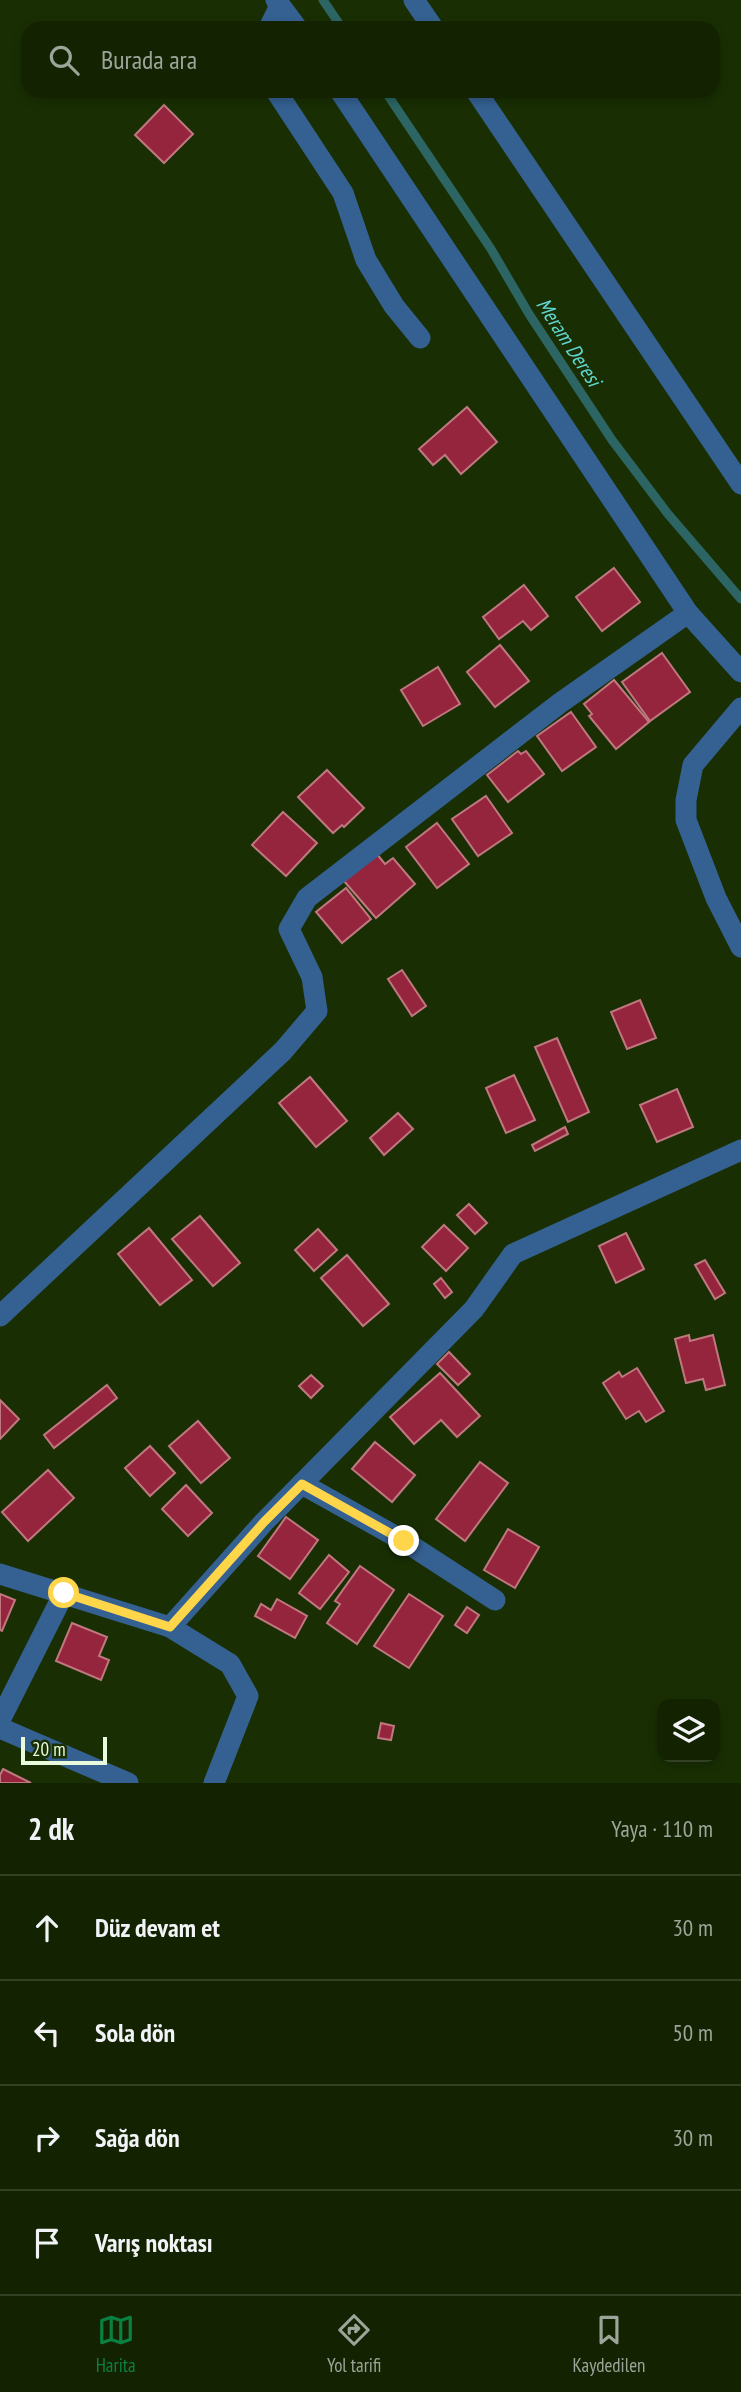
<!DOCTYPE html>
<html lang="tr">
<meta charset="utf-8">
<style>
:root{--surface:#132302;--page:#1c2b0c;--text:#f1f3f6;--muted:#9da499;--line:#324024;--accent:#0b8043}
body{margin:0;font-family:"PT Sans Narrow",sans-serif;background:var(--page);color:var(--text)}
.controls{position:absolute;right:21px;bottom:21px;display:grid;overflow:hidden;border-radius:14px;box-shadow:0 4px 10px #0003}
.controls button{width:63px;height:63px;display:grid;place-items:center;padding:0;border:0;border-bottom:2px solid var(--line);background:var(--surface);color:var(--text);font:35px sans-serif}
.scale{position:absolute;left:21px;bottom:18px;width:86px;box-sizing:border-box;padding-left:7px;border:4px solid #e9fbdc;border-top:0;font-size:19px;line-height:24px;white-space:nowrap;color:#e9fbdc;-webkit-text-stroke:5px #192f03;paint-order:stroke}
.stop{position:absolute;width:21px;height:21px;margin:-16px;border:5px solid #ffd54a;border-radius:50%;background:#fff}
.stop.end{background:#ffd54a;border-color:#fff;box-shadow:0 2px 7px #0008}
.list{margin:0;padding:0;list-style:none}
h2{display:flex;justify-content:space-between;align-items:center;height:91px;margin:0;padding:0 28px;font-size:30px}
h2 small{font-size:23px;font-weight:400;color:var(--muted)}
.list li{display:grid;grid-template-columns:46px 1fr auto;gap:21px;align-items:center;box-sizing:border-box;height:105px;padding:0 28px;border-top:2px solid var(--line)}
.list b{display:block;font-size:26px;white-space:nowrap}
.list em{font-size:23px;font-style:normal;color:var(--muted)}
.icon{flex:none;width:38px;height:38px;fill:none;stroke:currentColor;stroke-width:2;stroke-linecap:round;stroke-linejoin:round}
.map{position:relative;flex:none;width:741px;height:1783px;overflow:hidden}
.search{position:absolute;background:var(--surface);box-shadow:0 4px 10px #0003;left:21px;right:21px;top:21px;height:77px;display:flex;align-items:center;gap:18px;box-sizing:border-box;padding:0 24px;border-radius:21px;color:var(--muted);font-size:26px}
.sheet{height:511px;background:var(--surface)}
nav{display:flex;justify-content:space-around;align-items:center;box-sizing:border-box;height:98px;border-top:2px solid var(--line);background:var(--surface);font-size:19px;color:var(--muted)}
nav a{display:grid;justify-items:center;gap:4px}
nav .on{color:var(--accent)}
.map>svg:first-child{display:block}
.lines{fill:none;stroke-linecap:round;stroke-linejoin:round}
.stream{stroke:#2c6563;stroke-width:9}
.building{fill:#95243d;stroke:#c07880;stroke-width:2}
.street{stroke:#356192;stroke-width:21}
.route{stroke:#ffd54a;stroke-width:9}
.labels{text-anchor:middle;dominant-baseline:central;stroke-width:5;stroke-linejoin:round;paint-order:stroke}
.water-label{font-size:21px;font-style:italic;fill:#61d7d4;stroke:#192f03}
</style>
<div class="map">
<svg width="741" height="1783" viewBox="0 0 741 1783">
<rect width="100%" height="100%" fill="#192f03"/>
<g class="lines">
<g class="stream">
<polyline points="323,0 342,28"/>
<polyline points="385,91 491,249 529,314 612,440 668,514 741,599"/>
</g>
</g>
<g class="building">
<polygon points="164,105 193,134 164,163 135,135"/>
<polygon points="467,407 497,442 461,474 445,455 433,465 419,449"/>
<polygon points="614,568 640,602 602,631 576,597"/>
<polygon points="524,585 548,616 531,630 523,621 499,639 483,617"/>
<polygon points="500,645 529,681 495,707 467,672"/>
<polygon points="662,653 690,692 650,721 622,682"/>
<polygon points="438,667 460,704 423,726 401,690"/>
<polygon points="614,680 649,722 616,749 589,716 592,714 584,704"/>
<polygon points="571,712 596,747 562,771 537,736"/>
<polygon points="518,751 521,754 526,751 544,774 508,802 487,775"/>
<polygon points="327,770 364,808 344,827 342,825 333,833 298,797"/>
<polygon points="486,796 512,833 478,856 452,819"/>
<polygon points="283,812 317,843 286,876 252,845"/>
<polygon points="437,823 469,864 437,888 406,847"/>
<polygon points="376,853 385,864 393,858 415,884 376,918 344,881"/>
<polygon points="346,888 371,919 342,943 316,912"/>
<polygon points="402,970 426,1006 412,1016 388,979"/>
<polygon points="640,1000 656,1038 627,1049 611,1012"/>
<polygon points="557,1038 589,1112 568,1122 535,1047"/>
<polygon points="514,1075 535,1120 506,1133 486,1088"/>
<polygon points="310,1077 347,1121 316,1147 279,1103"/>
<polygon points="677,1089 693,1127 657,1142 640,1105"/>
<polygon points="398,1113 413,1129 384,1155 370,1138"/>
<polygon points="565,1127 568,1134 535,1151 532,1145"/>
<polygon points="469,1204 487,1223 475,1234 457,1215"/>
<polygon points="200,1216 240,1263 213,1286 172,1239"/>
<polygon points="444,1225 468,1248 446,1271 422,1247"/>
<polygon points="149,1228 192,1280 160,1305 118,1254"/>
<polygon points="318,1229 337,1250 314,1271 295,1250"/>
<polygon points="626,1233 644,1269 616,1283 599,1246"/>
<polygon points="347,1255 389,1304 363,1326 321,1278"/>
<polygon points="705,1260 725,1293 715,1299 695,1265"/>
<polygon points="441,1278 452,1292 445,1298 434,1284"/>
<polygon points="689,1335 690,1341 713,1335 725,1385 706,1390 703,1379 686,1383 675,1339"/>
<polygon points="449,1352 470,1374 458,1385 437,1364"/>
<polygon points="637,1368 664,1411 646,1422 639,1411 626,1419 603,1383 619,1372 622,1377"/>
<polygon points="440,1373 480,1416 457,1437 441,1420 414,1444 390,1417"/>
<polygon points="311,1375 323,1386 311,1398 299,1386"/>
<polygon points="107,1385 117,1398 54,1448 44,1435"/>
<polygon points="0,1400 19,1419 0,1439"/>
<polygon points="198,1421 230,1458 201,1483 169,1446"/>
<polygon points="375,1442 415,1475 392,1502 352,1469"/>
<polygon points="150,1446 175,1473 150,1496 125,1468"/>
<polygon points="480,1462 508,1483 465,1541 436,1519"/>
<polygon points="48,1470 74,1498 28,1541 2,1512"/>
<polygon points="186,1485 212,1513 188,1536 162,1509"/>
<polygon points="286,1517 318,1540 290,1579 258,1556"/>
<polygon points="508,1529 539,1547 515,1588 484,1570"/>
<polygon points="329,1555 349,1572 320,1609 299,1593"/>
<polygon points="360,1566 394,1590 357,1644 327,1623 340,1604 335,1601"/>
<polygon points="0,1594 15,1600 2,1631 0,1630"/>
<polygon points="409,1594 443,1616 409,1668 374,1646"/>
<polygon points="277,1599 307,1616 295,1638 255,1616 261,1604 271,1610"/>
<polygon points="467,1607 479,1615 467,1633 455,1625"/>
<polygon points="72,1623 107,1637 99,1656 109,1660 101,1680 56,1661"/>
<polygon points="381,1723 394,1726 391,1740 378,1738"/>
<polygon points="3,1769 31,1783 0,1783 0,1775"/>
</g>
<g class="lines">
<g class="street">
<polyline points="276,0 297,28"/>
<polyline points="414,0 433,28"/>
<polyline points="269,28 280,6"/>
<polyline points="276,91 343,193 366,260 394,306 420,338"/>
<polyline points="340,91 688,613 741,672"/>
<polyline points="476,91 741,484"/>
<polyline points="741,708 693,765 686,800 686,820 716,898 741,947"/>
<polyline points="0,1316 283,1051 317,1011 312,977 289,929 307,898 560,703 688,613"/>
<polyline points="302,1484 404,1541 495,1600"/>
<polyline points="0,1574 170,1627 230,1664 248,1696 214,1783"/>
<polyline points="170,1627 264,1522 474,1309 513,1254 741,1150"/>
<polyline points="0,1720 64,1593"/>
<polyline points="0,1728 128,1783"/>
</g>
</g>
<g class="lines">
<polyline class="route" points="64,1593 170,1627 264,1522 302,1484 404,1541"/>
</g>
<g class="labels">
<g class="water-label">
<text transform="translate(569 342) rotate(57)">Meram Deresi</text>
</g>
</g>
</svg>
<div class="controls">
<button><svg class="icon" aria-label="layers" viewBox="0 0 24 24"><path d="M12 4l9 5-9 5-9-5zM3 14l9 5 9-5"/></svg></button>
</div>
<div class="scale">20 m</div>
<div class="stop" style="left:64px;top:1593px"></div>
<div class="stop end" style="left:404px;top:1541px"></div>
<div class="search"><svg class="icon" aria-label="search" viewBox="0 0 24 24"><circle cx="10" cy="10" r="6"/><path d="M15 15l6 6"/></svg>Burada ara</div>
</div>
<section class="sheet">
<h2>2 dk<small>Yaya · 110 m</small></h2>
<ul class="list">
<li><svg class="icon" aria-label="ahead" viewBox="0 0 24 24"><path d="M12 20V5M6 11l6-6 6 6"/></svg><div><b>Düz devam et</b></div><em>30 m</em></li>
<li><svg class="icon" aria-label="left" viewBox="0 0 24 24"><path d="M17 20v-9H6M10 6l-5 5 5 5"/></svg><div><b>Sola dön</b></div><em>50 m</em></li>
<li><svg class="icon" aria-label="right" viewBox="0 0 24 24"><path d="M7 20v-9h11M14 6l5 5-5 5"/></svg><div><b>Sağa dön</b></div><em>30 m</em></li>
<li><svg class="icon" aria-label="arrive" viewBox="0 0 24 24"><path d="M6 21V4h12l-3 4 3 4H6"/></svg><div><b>Varış noktası</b></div></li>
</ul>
</section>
<nav>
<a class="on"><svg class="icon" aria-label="map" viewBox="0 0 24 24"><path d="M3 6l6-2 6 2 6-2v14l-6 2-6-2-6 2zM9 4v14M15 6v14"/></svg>Harita</a>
<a><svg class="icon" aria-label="directions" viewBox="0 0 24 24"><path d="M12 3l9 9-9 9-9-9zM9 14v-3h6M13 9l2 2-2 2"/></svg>Yol tarifi</a>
<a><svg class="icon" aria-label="saved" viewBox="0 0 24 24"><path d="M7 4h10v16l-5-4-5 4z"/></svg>Kaydedilen</a>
</nav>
